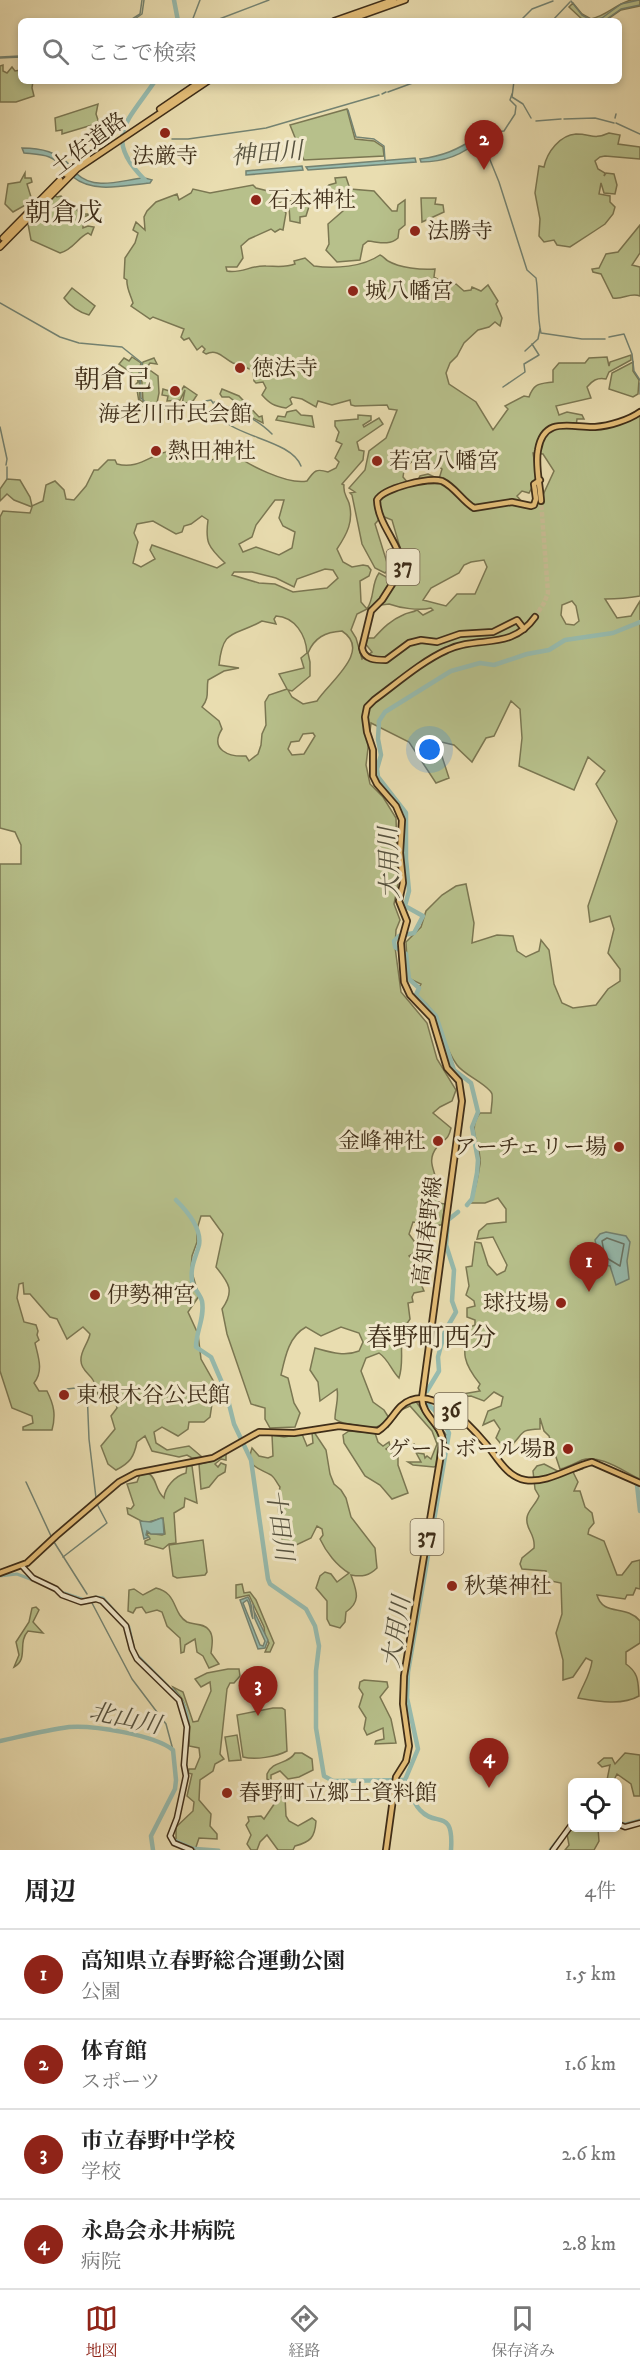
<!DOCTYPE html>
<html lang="ja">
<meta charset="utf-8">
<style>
:root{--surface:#fff;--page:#f2f2f2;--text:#222;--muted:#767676;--line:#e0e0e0;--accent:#8f2418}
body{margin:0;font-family:"IM FELL DW Pica","Noto Serif JP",serif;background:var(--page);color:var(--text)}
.controls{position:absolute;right:18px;bottom:18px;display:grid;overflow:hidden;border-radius:9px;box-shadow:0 3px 9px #0003}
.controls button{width:54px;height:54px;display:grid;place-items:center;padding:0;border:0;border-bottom:2px solid var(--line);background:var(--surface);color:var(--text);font:30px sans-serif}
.you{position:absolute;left:430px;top:750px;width:21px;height:21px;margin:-15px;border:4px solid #fff;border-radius:50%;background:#1a73e8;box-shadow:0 0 0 9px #1a73e833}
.badge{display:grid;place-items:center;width:39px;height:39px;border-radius:50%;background:var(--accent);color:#fff;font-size:20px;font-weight:700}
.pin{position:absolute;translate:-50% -50px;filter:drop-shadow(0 2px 3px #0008)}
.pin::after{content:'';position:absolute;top:32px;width:21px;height:18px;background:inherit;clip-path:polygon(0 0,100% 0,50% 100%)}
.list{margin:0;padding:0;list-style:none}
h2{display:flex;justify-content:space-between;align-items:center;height:78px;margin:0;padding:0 24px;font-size:26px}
h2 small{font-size:20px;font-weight:400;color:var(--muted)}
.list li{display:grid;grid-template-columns:39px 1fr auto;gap:18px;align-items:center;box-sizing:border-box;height:90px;padding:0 24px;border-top:2px solid var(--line)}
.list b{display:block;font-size:22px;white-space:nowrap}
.list p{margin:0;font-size:20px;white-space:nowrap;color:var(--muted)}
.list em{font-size:20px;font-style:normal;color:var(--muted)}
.icon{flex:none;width:33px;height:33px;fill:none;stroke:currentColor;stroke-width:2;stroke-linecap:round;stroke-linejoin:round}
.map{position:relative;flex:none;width:640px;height:1850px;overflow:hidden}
.search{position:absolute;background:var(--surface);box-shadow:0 3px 9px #0003;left:18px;right:18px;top:18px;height:66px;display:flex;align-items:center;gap:15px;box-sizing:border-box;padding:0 21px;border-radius:9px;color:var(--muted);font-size:22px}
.sheet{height:438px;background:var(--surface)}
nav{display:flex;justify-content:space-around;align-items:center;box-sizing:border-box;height:84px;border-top:2px solid var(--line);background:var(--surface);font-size:16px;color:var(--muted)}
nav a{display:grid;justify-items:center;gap:3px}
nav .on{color:var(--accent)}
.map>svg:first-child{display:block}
.green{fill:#b7c08b;stroke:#7b7752;stroke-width:1.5;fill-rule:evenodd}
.water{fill:#97bbae;stroke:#748372;stroke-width:1.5}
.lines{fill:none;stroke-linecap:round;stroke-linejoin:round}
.shore{stroke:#6b7464;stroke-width:1.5}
.stream{stroke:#748372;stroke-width:1.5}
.canal{stroke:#97bbae;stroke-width:3}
.river{stroke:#97bbae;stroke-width:4.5}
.primary-tunnel{stroke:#c7ba92;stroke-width:4.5;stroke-dasharray:4.5 2;stroke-linecap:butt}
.secondary-casing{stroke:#3f2e19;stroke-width:7}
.primary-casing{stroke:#3f2e19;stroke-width:8}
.trunk-casing{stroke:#3f2e19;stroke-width:8}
.secondary{stroke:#f1e9cc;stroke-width:4}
.primary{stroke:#e4be78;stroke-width:4.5}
.trunk{stroke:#e4be78;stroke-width:5}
.poi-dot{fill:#8f2418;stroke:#f1e9cc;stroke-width:2}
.labels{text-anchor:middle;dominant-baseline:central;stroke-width:6;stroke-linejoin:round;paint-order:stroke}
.shield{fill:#f1e9cc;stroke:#74664f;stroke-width:1.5}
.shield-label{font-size:21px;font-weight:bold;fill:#3f2e19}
.street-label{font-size:22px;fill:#3f2e19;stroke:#f1e9cc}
.poi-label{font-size:22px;fill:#3f2e19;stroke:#f1e9cc;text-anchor:start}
.water-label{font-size:24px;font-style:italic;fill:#55513e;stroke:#f1e9cc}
.quarter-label{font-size:26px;fill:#3f2e19;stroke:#f1e9cc}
</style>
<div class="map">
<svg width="640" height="1850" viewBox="0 0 640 1850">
<rect width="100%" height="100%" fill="#e9ddb0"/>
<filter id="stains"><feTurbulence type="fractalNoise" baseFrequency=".00333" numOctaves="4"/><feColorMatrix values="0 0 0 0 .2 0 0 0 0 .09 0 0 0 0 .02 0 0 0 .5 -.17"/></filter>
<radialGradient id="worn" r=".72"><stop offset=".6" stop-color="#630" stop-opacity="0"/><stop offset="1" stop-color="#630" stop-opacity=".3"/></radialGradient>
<g class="green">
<path d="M 631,0 L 640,0 L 640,6 L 621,10 L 605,21 L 584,21 L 569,7 L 573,3 L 582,14 L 591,19 C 606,16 616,4 631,0 Z"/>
<polygon points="3,65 3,71 7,73 12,67 15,71 21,70 21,81 33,81 32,88 34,96 16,102 0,102 0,66"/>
<polygon points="98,104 96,114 99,123 62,134 62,130 56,131 55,118"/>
<polygon points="347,109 355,139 374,141 383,147 384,156 304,160 290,125"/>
<path d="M 609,133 L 620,135 L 618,144 L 640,147 L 640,159 L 605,156 L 600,157 L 595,161 L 598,169 L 605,173 L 604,176 L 606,173 L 614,174 L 617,185 L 615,194 L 604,193 L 601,183 L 599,194 L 610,196 L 610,202 L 615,207 L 613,214 L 605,224 L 596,230 L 570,247 L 557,245 L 554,240 L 544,242 L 539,236 L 540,219 L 535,193 L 539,166 L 544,167 C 547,152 560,135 576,134 C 592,134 593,140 609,133 Z"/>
<polygon points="25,173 25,178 31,178 32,182 27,184 31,197 29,203 13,212 5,204 8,184 20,182"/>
<path d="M 346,177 L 350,189 L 374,191 L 392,211 L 397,211 L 398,205 L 405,200 L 405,225 L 399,230 L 398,238 C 389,246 379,242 368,241 L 363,245 L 360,260 L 337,262 L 326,250 L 329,244 L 328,224 L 344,210 L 348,200 L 341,193 L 323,200 L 319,196 L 329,185 L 336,183 L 335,178 Z"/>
<path d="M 253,185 L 256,188 L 272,192 L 282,201 L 279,203 L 286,213 L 283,230 L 280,229 L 275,232 L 271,229 L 249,239 L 241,246 L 243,258 L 237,267 L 226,267 L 227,271 C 240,274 252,265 266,266 C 275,266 285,268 295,264 L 294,261 L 305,258 L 314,266 C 335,269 363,267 380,255 C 383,256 385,259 388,261 C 400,268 421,270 435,269 L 434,277 L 448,286 L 456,284 L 464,291 L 471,290 L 472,287 L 481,291 L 488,285 L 498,301 L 496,304 L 502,318 L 500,326 L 495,322 L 489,327 L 478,330 L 464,343 L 457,356 L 450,363 L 446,373 L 449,384 L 476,402 L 493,430 L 508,409 L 505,406 L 524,396 L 529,397 C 534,383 539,384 553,382 L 553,370 L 559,363 L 585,363 L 589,358 L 607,357 L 609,366 L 610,362 L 631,355 L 631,360 L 609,372 L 606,379 C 597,377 592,381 587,387 L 591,398 L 556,406 L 559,415 L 567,412 L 582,415 L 584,419 L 577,419 L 576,427 C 598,431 620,425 640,415 L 640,596 C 629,598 616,599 605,599 L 617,618 L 631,616 L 640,601 L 640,1479 C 624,1472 601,1454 582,1460 C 575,1463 569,1467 560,1469 L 549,1436 L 544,1431 L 540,1418 L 540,1429 C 520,1430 525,1431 512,1445 L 509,1441 L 501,1444 L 496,1438 L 500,1429 L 494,1420 L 483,1425 L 488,1411 L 501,1406 L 503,1397 L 494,1392 L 484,1401 L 471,1396 L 456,1397 L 457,1395 L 480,1391 L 478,1388 L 480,1384 C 463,1363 462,1354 468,1328 L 475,1325 L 475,1320 L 467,1317 L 467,1308 L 475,1306 L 474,1301 L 466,1295 L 469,1286 L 466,1267 L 472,1266 L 475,1242 L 481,1243 L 488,1265 L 497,1275 L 505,1271 L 507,1265 L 493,1237 L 477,1239 L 479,1231 L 487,1224 L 506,1222 L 506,1209 L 498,1198 L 485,1203 L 471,1203 C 475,1191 478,1177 480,1164 C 482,1145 466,1131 480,1113 L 491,1113 C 491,1108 493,1100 492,1094 C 489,1085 464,1075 457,1065 C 437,1038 448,1018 415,994 L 421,984 L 408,978 L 406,942 L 421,927 L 426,911 L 442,895 L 456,886 L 466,884 L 474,923 L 472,943 L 497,935 L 513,936 L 517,951 L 526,957 L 539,951 L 541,940 L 549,950 L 554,984 L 562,1003 L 573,1008 L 596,1005 L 608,989 L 620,981 L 620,969 L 608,953 L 614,929 L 610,916 L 590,922 L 588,906 L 617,821 L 596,784 L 605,771 L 588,757 L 574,790 L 519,766 L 522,738 L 520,709 L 511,701 L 494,736 L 486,738 L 472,762 L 454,745 L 437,741 L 449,778 L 436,783 L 409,742 L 371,723 L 366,765 L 370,784 L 383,797 L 396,818 L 398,884 L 394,904 L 400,920 L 396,930 L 395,947 L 401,992 L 427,1023 L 437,1059 L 456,1090 L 452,1101 L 440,1107 L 433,1113 L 451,1128 C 448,1141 445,1138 437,1147 C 426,1161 435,1170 437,1183 C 438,1190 438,1196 439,1203 L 445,1204 L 442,1225 L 439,1225 L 435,1233 L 424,1233 L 420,1223 L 413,1222 L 409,1234 L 417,1245 L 414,1253 L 409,1256 L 421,1268 L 421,1284 L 424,1291 L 414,1293 L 412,1297 L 413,1302 L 408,1303 L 410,1319 C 395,1339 406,1356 399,1378 C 391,1370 389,1360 379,1353 L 366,1358 L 361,1371 L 373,1402 L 384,1410 L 389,1418 C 376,1432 371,1427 354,1425 C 346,1423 342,1424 335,1419 C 335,1408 339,1400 337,1389 L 320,1401 L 318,1382 L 310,1370 L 315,1348 C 330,1352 344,1357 359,1351 L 363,1342 L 359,1333 L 341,1327 L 321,1336 L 306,1327 C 289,1336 285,1357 281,1375 L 288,1378 L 294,1403 L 300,1413 L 295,1427 L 270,1428 L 265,1419 L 265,1408 L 251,1404 L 227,1334 L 222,1309 C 235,1291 229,1283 216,1267 L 223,1234 L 210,1216 L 201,1216 L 197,1229 L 197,1242 L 192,1256 L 191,1269 L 199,1296 L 188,1312 L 198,1334 L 201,1359 L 214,1382 L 222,1389 L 222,1397 L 212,1404 L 210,1417 L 204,1422 L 189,1422 L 188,1429 L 178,1436 L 162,1427 L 154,1432 L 156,1443 L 167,1450 L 189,1446 L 202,1457 L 192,1458 L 187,1455 L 179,1457 L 152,1451 L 145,1436 L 137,1442 C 134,1457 130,1463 116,1470 L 108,1464 L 101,1446 L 115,1429 L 111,1416 L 117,1408 L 115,1399 L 101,1403 C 97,1396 97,1387 93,1380 C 90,1374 81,1370 81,1361 C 80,1351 88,1344 90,1334 L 83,1327 L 67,1339 L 57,1319 L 50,1317 L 30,1294 L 24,1294 L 23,1283 L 19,1284 L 17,1298 L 24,1322 L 36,1325 L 38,1331 L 37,1335 L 39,1340 L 35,1343 C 38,1356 44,1371 34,1383 L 39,1391 L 47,1391 C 54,1405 56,1415 52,1430 L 23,1430 L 23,1427 L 33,1423 L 32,1416 L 12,1408 L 0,1371 L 0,864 L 21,864 L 21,845 L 15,832 L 0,828 L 0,517 L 3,511 L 30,513 L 32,507 L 14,500 L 7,494 L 0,501 L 0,489 L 7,479 L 20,480 L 30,497 L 32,506 L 43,501 L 46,485 L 55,481 L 64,490 L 66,499 L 74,500 L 86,486 L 94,470 L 98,470 L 108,460 L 115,460 L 117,464 C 141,471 155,449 174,452 C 178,453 183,457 187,458 L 199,455 C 214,466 215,456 232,452 C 247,465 288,485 307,481 C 314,471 316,468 328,472 L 336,468 L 339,462 L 335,458 L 342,444 L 336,441 L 339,432 L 335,426 L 335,421 L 358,419 L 358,415 L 371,416 L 371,420 L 363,425 L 364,427 L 379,418 L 383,424 L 357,442 L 359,450 L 364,451 L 363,460 L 342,484 L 344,485 C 343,494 346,495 349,503 C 354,521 347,534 337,549 L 343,562 L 352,567 L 363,565 L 368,566 L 371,570 L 369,576 L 360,581 L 361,602 L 367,609 C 375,597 371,584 379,573 L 386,577 L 401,574 L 406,568 L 392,520 L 382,516 L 375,524 L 389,569 L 385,573 L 375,568 L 362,544 L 352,495 L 350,493 L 355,492 L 349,488 L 365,470 L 369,451 L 386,438 L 397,410 L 389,409 L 387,405 L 355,406 L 351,405 L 350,400 L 332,405 L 318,401 L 316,407 L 302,399 L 292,397 L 290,399 L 292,404 L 286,408 C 274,406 270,404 262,395 L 266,388 L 263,382 L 256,383 L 254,381 L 253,371 C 247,367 240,365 233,363 C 224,359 218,348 206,354 L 203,352 L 205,349 L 202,346 L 197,350 L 189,338 L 184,340 L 181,337 L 184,329 L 153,317 L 150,319 L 131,306 L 133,303 C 131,296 126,287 127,280 L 124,278 L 125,258 L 135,243 L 138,233 L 133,230 L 136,222 L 145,230 L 144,217 L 147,211 L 156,202 L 177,194 L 179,200 L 191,193 L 193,189 L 210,193 ZM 533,453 L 543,454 L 554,471 L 542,497 L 536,504 L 522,502 L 517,496 L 522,491 L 529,493 L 537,478 ZM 418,460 L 429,460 L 442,469 L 439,479 L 428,474 L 420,476 L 416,484 L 408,483 L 403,477 C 404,467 408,462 418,460 ZM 275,500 L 284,500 L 279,518 L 283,526 L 295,532 L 292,548 L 279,555 L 256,547 L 243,552 L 239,544 L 252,537 L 256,525 ZM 202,516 L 208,520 C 205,542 208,547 225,563 L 217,568 L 152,545 L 150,550 L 155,559 L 141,567 L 133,563 L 138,542 L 134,533 L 137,524 L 153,521 L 176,534 L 182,532 L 184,526 L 191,524 ZM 484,560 L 487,567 L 475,594 L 457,594 L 446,606 L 423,600 L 431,588 L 459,573 L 464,565 L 471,562 ZM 325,569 L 333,570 L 338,578 L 327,588 L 293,592 L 275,584 L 259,583 L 232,575 L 234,572 L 252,572 L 276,578 L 294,587 L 297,579 ZM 572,601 L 576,606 L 579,621 L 574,625 L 566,624 L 561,615 L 562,605 ZM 389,604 C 400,608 419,611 431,608 L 433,610 L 423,615 L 417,610 C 412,613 408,612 403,615 C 391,620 383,628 374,638 L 366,638 L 364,642 L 372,652 L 362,659 L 356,638 L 351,630 L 357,614 L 373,606 ZM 276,616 C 295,617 306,635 307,653 L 301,658 L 304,668 L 279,674 L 287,689 L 269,695 L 265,702 L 266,725 L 262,734 L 261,745 L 258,754 L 249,761 L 246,756 C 229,757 209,750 222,729 L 219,721 L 202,707 C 210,697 206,691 208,680 L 224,671 L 239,668 L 219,665 C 223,627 234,637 262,621 L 276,624 L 274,619 ZM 342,631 C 373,651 328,683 317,701 L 303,704 L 292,697 L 288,690 L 292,691 L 310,676 L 310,662 L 308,653 C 314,638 325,632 342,631 ZM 313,733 L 315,736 L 304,754 L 292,755 L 288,749 L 291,742 L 299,741 L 303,734 Z"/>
<path d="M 53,194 L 57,197 L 61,196 L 73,205 L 79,206 L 77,210 L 80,214 L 92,214 L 83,217 L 83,228 L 88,226 L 94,227 L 91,235 L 88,233 C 77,238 74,249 60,253 L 31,240 L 28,224 Z"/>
<polygon points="421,198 436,198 435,204 443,205 444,212 422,222"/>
<polygon points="311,200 306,216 300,217 300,223 290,221 289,206 286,201"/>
<path d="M 640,225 L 640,253 L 632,265 L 640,267 L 640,296 C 630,292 623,300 613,298 L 601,274 L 593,272 L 592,269 L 599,268 L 606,254 L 618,252 Z"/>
<path d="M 72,288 L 95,306 L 89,315 C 78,312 71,307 64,298 Z"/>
<polygon points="132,357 141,363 139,371 140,400 156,411 143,406 139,402 137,390 134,386 138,382 137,377 119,364 124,358 129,361"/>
<polygon points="154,358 157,364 150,363 147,367 144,366 158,376 159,393 156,408 143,401 141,368 143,362"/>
<polygon points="633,362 633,371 639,380 638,394 633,397 609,389 612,373"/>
<polygon points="184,386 197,395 193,401 182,404 185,390 180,400 167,401 168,396 162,395 163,389 179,394"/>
<polygon points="222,389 239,396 259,417 262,416 263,423 235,409 237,403 229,397 222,397 220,394"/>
<polygon points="296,410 301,415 312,416 314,427 276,420 278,416 285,417 287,412"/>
<polygon points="415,1400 439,1435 436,1466 434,1467 413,1465 408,1462 421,1462 412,1445 414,1444 418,1453 424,1454 425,1458 427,1456 431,1459 437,1444 432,1431 410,1406 401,1410 388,1427 387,1426 401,1407"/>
<polygon points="349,1431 375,1433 378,1442 383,1446 389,1442 390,1446 386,1449 398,1457 398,1465 408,1493 392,1499 380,1485 365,1476 344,1443 343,1435"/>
<path d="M 314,1432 L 326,1450 L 330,1474 L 334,1484 L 341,1490 L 346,1498 L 351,1517 L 375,1548 L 377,1568 C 369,1576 362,1577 351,1575 C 356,1590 362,1601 346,1612 L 345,1622 L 340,1628 L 330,1625 L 327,1619 L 327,1601 L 316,1588 L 320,1576 L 325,1572 L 331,1574 L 337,1582 L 349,1573 C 337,1566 326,1552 320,1539 L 323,1535 L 322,1529 L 317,1526 L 311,1538 L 290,1548 L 282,1543 L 281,1517 L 279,1515 L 277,1501 L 280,1487 C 277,1483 275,1478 271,1475 C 259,1468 245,1467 252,1448 L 259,1456 L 268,1458 L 273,1456 L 272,1435 L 284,1437 L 302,1434 L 307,1446 L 313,1443 L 312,1433 Z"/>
<polygon points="226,1453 226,1460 221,1459 215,1464 218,1467 221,1463 226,1465 225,1472 218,1476 209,1487 201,1489 199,1464 213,1461"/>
<path d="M 187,1464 L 192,1466 L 197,1503 L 185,1498 L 184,1507 L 174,1513 L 176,1543 L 169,1544 L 163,1549 L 145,1544 L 145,1541 L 150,1539 L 146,1533 L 162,1535 L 165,1534 L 163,1518 L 145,1523 L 128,1514 L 127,1508 L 131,1509 L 134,1505 L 127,1484 L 137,1482 L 140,1474 L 148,1473 C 158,1479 154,1489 164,1498 C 165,1487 175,1476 186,1473 Z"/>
<path d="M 544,1464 L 563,1474 L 579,1467 L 582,1469 L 573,1472 L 578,1482 L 574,1491 L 580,1491 L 585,1507 L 592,1513 L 594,1523 L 589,1529 L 588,1534 L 604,1541 L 617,1575 L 622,1575 L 632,1562 L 640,1560 L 640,1589 L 636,1588 L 633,1595 L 627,1595 L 625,1599 L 597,1595 C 603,1617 626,1604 640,1621 L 640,1643 L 626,1652 L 626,1664 C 639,1673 638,1682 639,1696 C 622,1706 596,1701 578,1698 C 583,1684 590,1676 592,1661 L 586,1658 L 573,1677 L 563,1680 L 563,1660 L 556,1633 L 562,1614 L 561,1583 L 546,1580 L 546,1571 L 522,1569 L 520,1564 L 522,1558 L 534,1548 C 536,1534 525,1529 527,1518 C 527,1511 537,1503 539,1496 L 535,1489 L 533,1471 L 537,1466 Z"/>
<polygon points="203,1540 207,1572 205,1575 177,1578 173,1576 169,1545"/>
<polygon points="242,1584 244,1593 250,1592 256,1600 274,1643 270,1652 265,1652 269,1643 265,1636 264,1627 249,1595 236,1598 236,1585"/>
<path d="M 156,1588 C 178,1593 172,1613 187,1622 C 194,1625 204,1623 209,1630 C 214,1636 212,1646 211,1653 L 219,1664 L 209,1668 L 203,1656 L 197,1652 L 195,1639 L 185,1645 L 184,1652 L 181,1653 L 180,1638 L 167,1626 L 162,1612 L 157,1610 L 146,1613 L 142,1607 L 136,1608 L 133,1613 L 128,1611 L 129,1590 L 134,1589 L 143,1595 Z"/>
<path d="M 36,1607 L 39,1610 L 33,1622 L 43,1633 L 28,1631 C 17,1643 29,1659 14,1667 L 19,1655 L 16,1642 L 29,1622 L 32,1608 Z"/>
<path d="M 228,1669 L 239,1669 L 240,1676 L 234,1683 L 230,1683 L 227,1689 L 220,1754 L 224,1759 L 215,1764 L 213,1771 L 200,1780 L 199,1800 L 211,1814 L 210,1826 L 217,1834 L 217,1839 L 199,1838 L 195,1850 L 180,1844 L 176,1840 L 176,1827 L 193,1811 L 194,1802 L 187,1796 L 192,1774 L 188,1773 L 189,1769 L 195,1769 L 200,1757 L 199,1748 L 189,1746 C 190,1731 190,1718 184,1703 C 182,1697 176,1692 173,1687 L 183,1692 L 193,1722 L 198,1721 L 211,1691 L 210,1682 L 201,1687 L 195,1679 L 207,1673 Z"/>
<polygon points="364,1680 387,1682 388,1687 380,1697 391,1719 396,1743 375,1744 376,1741 384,1739 383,1728 367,1735 364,1729 366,1718 359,1707 363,1694 359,1688 360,1682"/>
<path d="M 273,1708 L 282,1708 L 285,1710 L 287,1751 C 276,1757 255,1760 243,1757 L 237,1715 Z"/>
<polygon points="237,1735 241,1760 229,1761 225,1737"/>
<path d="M 295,1753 L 302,1753 L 312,1759 L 313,1770 L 299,1777 L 288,1779 L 280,1771 L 271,1775 L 271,1781 L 267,1779 L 267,1774 C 273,1760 288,1765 295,1753 Z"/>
<polygon points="625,1753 640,1755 640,1796 634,1796 631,1784 617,1774 614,1780 607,1780 610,1765 602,1767 598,1763 604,1758 612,1758 615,1764"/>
<path d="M 282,1796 L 285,1797 L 286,1816 L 289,1821 L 298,1826 L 312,1818 L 316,1821 C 315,1838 310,1842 295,1846 L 293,1850 L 278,1850 L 267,1835 L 260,1842 L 257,1850 L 251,1850 L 247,1844 L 251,1835 L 246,1825 L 249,1821 L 248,1817 L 261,1816 L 264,1819 L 279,1797 Z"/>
<polygon points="571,1828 598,1828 599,1841 594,1850 565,1850 569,1845 567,1834"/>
</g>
<g class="water">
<path d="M 477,137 L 479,140 C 463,155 442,162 421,162 L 420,159 C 443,156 457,150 477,137 Z"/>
<path d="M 22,148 C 42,148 57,152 71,166 L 66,170 C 52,154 44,155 24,153 Z"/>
<polygon points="415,158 416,162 308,170 306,167"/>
<polygon points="302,166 303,170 246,175 246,171"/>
<path d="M 77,174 C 95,191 122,180 143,178 C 146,178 149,179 152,180 L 150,183 C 125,185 94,194 73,177 Z"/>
<polygon points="606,1232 626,1236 630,1242 627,1261 629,1279 616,1285 610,1266 600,1264 595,1240 600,1234"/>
<polygon points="161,1518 163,1519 164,1534 151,1534 147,1531 146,1535 149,1537 144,1539 140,1521 151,1522"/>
<path d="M 248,1597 C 253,1604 251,1611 253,1619 C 250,1613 251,1605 247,1600 L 243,1603 L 260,1645 L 263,1646 L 265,1641 L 255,1619 L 253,1604 L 254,1611 L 268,1640 L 265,1648 L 258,1649 L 240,1600 Z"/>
</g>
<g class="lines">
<polygon class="shore" points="607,1238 624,1244 620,1266 605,1257 602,1241"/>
<g class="stream">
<polyline points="571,1 582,15 591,20 602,18 621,4 639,0"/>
<polyline points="129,21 140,14 142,0"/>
<polyline points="132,21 142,14 144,0"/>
<polyline points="192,21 200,0"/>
<polyline points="214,21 269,0"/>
<polyline points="520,21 532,9 553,1"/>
<polyline points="552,21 570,2"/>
<polyline points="604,21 621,9 640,5"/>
<polyline points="0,57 20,56"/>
<polyline points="0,58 21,57"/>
<polyline points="514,81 512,97 523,104 531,118"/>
<polyline points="388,92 418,81"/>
<polyline points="382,94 386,92"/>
<polyline points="348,110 356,137 374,139 384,146 385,161"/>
<polyline points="615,118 616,114"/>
<polyline points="564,119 595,118 614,123"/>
<polyline points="536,121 561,119"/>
<polyline points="616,123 640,134"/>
<path d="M 484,134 L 488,155 L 499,182 L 527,270 L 536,278 C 539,296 537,317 541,333 L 582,339 L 605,339"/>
<polyline points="172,139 188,139 266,128 379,95"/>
<polyline points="486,140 494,132 504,131 515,114 516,106 510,100 512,94"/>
<path d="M 0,303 L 60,337 L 79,343 L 122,347 L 142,363 L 140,372 L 141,398 L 150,407 L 163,409 L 211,400 C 216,406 217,415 224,421 C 244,438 292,442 301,466"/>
<polyline points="609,337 624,334 632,354 634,371 640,380"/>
<polyline points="525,351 538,339 540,329"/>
<polyline points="640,383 640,394"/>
<polyline points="503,387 525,372 524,364 539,355 532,344"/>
<path d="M 214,402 C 235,409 257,418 272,434"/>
<polyline points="0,427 7,459 6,465"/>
<polyline points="7,479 7,467"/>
<polyline points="67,1389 84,1387 87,1390 89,1439 96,1498"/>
<polyline points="436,1421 448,1437"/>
<polyline points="26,1482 51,1536"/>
<polyline points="54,1542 87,1594"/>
<polyline points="63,1557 107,1523 97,1504"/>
<polyline points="92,1603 132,1679 166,1724 173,1750"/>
</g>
<g class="canal">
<polyline points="0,1576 17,1574 33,1580"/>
<polyline points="61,1592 85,1600 96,1597 103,1598 129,1627 133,1645"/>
<polyline points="136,1654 168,1686"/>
<path d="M 172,1689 C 198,1712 185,1741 186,1769"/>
<polyline points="618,1822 625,1824 640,1820"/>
<polyline points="175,1827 187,1776"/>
<polyline points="173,1839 193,1848 219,1850"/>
<polyline points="550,1850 560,1837"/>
</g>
<g class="river">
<polyline points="174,0 178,21"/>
<path d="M 145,180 C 102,138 128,121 155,81"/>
<path d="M 176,1200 C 187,1211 202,1229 199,1245 C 196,1257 190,1266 192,1281 C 193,1288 200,1294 202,1301 C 205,1318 196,1331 196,1347 L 211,1357 L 226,1392 L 234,1424 L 251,1460 L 268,1579 L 270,1584 L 306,1609 L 315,1626 L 319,1646 L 316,1671 L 316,1728 L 324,1776 L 333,1781 L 405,1780"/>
<polyline points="467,1205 472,1199 477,1173 478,1160 472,1127 478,1112 471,1083 454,1070 436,1016 416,995 419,988 409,979 406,954 395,947 394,941 399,936 414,933 423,916 405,906 409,891 406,859 406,813 378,777 377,769 381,755 378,739 379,721 385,712 451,671 480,663 494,665 527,654 549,650 565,640 613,633 640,622"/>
<polyline points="427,1391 439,1371 438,1357 445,1331 456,1312 452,1301 454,1270 446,1245 448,1220 458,1212"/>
<path d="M 428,1404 L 440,1416 L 449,1433 L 408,1672 L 407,1698 L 418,1749 L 405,1780 C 409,1790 413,1803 420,1810 C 436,1828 454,1807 451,1850"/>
<polyline points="637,1485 640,1511"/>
<path d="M 0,1741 C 23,1736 46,1730 69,1727 C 93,1725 155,1735 173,1750 L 176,1780 L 175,1789 L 151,1836 L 153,1850"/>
</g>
<polyline class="primary-tunnel" points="535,617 544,603 548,593 541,501"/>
<g class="secondary-casing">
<g id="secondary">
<polyline points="22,1566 33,1578 56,1589 62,1595 81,1602 96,1599 102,1601 126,1626 132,1649 137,1659 179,1700 187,1727 184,1765 186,1776 177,1818 170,1836 174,1843 191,1850"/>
<polyline points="618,1824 625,1827 640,1823"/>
<polyline points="553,1850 572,1824"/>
</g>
</g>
<g class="primary-casing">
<g id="primary">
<path d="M 541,501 C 540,485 535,465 538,450 C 544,415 572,428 595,427 C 609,426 629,420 640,412"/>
<path d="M 524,629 L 517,620 L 493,632 L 460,634 L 437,642 L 421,640 L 409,643 L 386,660 C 376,660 364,660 362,648 L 371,611 L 382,600 L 403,567 C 399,542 378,525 377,500 C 383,488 429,477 442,481 C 455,487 462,501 474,508 L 512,502 L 531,506 L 534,505 L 536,499 L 534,484 L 540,480"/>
<path d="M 0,1573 L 27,1563 L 56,1536 L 119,1482 L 136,1473 L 213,1458 L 259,1432 L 294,1433 L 339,1426 L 378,1431 C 392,1423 396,1405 411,1400 C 438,1390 470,1425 486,1444 C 497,1457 507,1477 525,1480 C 547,1484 571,1467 592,1462 L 640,1483"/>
<path d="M 386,1850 L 396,1777 L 406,1761 L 409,1746 L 403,1704 L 404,1676 L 443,1442 C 442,1424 422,1416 422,1398 L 462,1101 L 459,1081 L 447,1068 L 432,1018 L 410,995 L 404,982 L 401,943 L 407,921 L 399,901 L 403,883 L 400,853 L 402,820 L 396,806 L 377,784 L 373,776 L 373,750 L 367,732 L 365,717 L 367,707 L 374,700 C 396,684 422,661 447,650 C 479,635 511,651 535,617"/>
</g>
</g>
<g class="trunk-casing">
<g id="trunk">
<polyline points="334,21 394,0"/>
<polyline points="346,21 405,0"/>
<polyline points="160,109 201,81"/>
<polyline points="66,174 88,158"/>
<polyline points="3,238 60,180"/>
<polyline points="0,247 77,169 208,81"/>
</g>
</g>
<use href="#secondary" class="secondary"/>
<use href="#primary" class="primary"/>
<use href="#trunk" class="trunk"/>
</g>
<g class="poi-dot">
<circle cx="165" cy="133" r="6"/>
<circle cx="256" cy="200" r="6"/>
<circle cx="415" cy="231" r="6"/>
<circle cx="353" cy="291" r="6"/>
<circle cx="240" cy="368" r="6"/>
<circle cx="175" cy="391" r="6"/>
<circle cx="156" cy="451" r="6"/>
<circle cx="377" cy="461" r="6"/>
<circle cx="438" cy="1141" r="6"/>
<circle cx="619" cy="1147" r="6"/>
<circle cx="95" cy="1295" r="6"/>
<circle cx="561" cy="1303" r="6"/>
<circle cx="64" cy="1395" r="6"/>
<circle cx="568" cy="1449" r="6"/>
<circle cx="452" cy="1586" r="6"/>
<circle cx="227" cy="1793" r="6"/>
</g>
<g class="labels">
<g class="shield">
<rect x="386.5" y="549" width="33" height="36" rx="4.5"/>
<rect x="434.5" y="1393" width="33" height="36" rx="4.5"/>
<rect x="410.5" y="1519" width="33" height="36" rx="4.5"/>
</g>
<g class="shield-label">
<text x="403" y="567">37</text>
<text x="451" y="1411">36</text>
<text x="427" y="1537">37</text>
</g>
<g class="street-label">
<text transform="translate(89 144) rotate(-37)">土佐道路</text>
<text transform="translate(428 1231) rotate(-83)">高知春野線</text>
</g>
<g class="poi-label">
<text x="165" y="156" text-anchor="middle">法厳寺</text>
<text x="268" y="200">石本神社</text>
<text x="427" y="231">法勝寺</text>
<text x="365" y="291">城八幡宮</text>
<text x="252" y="368">徳法寺</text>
<text x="175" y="414" text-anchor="middle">海老川市民会館</text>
<text x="168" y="451">熱田神社</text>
<text x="389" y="461">若宮八幡宮</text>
<text x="426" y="1141" text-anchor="end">金峰神社</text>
<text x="607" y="1147" text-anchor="end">アーチェリー場</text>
<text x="107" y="1295">伊勢神宮</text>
<text x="549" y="1303" text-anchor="end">球技場</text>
<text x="76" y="1395">東根木谷公民館</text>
<text x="556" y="1449" text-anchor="end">ゲートボール場B</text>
<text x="464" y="1586">秋葉神社</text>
<text x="239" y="1793">春野町立郷土資料館</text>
</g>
<g class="water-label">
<text transform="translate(267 154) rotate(-5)">神田川</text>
<text transform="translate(390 863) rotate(-92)">大用川</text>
<text transform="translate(279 1525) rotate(82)">十田川</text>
<text transform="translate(397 1632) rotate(-81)">大用川</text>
<text transform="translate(125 1719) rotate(12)">北山川</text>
</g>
<g class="quarter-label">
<text x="64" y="213">朝倉戊</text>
<text x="113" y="380">朝倉己</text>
<text x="431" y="1338">春野町西分</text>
</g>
</g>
<rect width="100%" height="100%" filter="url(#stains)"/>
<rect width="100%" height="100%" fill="url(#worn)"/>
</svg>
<div class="controls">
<button><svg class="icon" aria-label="locate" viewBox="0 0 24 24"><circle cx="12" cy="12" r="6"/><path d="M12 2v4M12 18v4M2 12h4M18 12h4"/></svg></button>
</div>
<div class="you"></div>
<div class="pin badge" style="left:589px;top:1292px">1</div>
<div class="pin badge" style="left:484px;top:170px">2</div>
<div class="pin badge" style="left:258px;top:1716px">3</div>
<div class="pin badge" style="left:489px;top:1788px">4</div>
<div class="search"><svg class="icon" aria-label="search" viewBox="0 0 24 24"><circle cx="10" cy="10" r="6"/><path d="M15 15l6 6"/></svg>ここで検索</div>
</div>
<section class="sheet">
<h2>周辺<small>4件</small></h2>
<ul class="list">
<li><span class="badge">1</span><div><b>高知県立春野総合運動公園</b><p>公園</p></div><em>1.5 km</em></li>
<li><span class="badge">2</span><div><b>体育館</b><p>スポーツ</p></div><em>1.6 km</em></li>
<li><span class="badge">3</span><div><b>市立春野中学校</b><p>学校</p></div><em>2.6 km</em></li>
<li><span class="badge">4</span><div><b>永島会永井病院</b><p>病院</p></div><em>2.8 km</em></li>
</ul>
</section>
<nav>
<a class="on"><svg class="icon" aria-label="map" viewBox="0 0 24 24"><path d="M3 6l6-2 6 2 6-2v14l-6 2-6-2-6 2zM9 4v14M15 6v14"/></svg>地図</a>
<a><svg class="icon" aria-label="directions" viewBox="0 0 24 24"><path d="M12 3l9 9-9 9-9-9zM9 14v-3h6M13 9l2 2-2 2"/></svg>経路</a>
<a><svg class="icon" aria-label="saved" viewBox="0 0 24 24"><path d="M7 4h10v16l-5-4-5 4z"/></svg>保存済み</a>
</nav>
